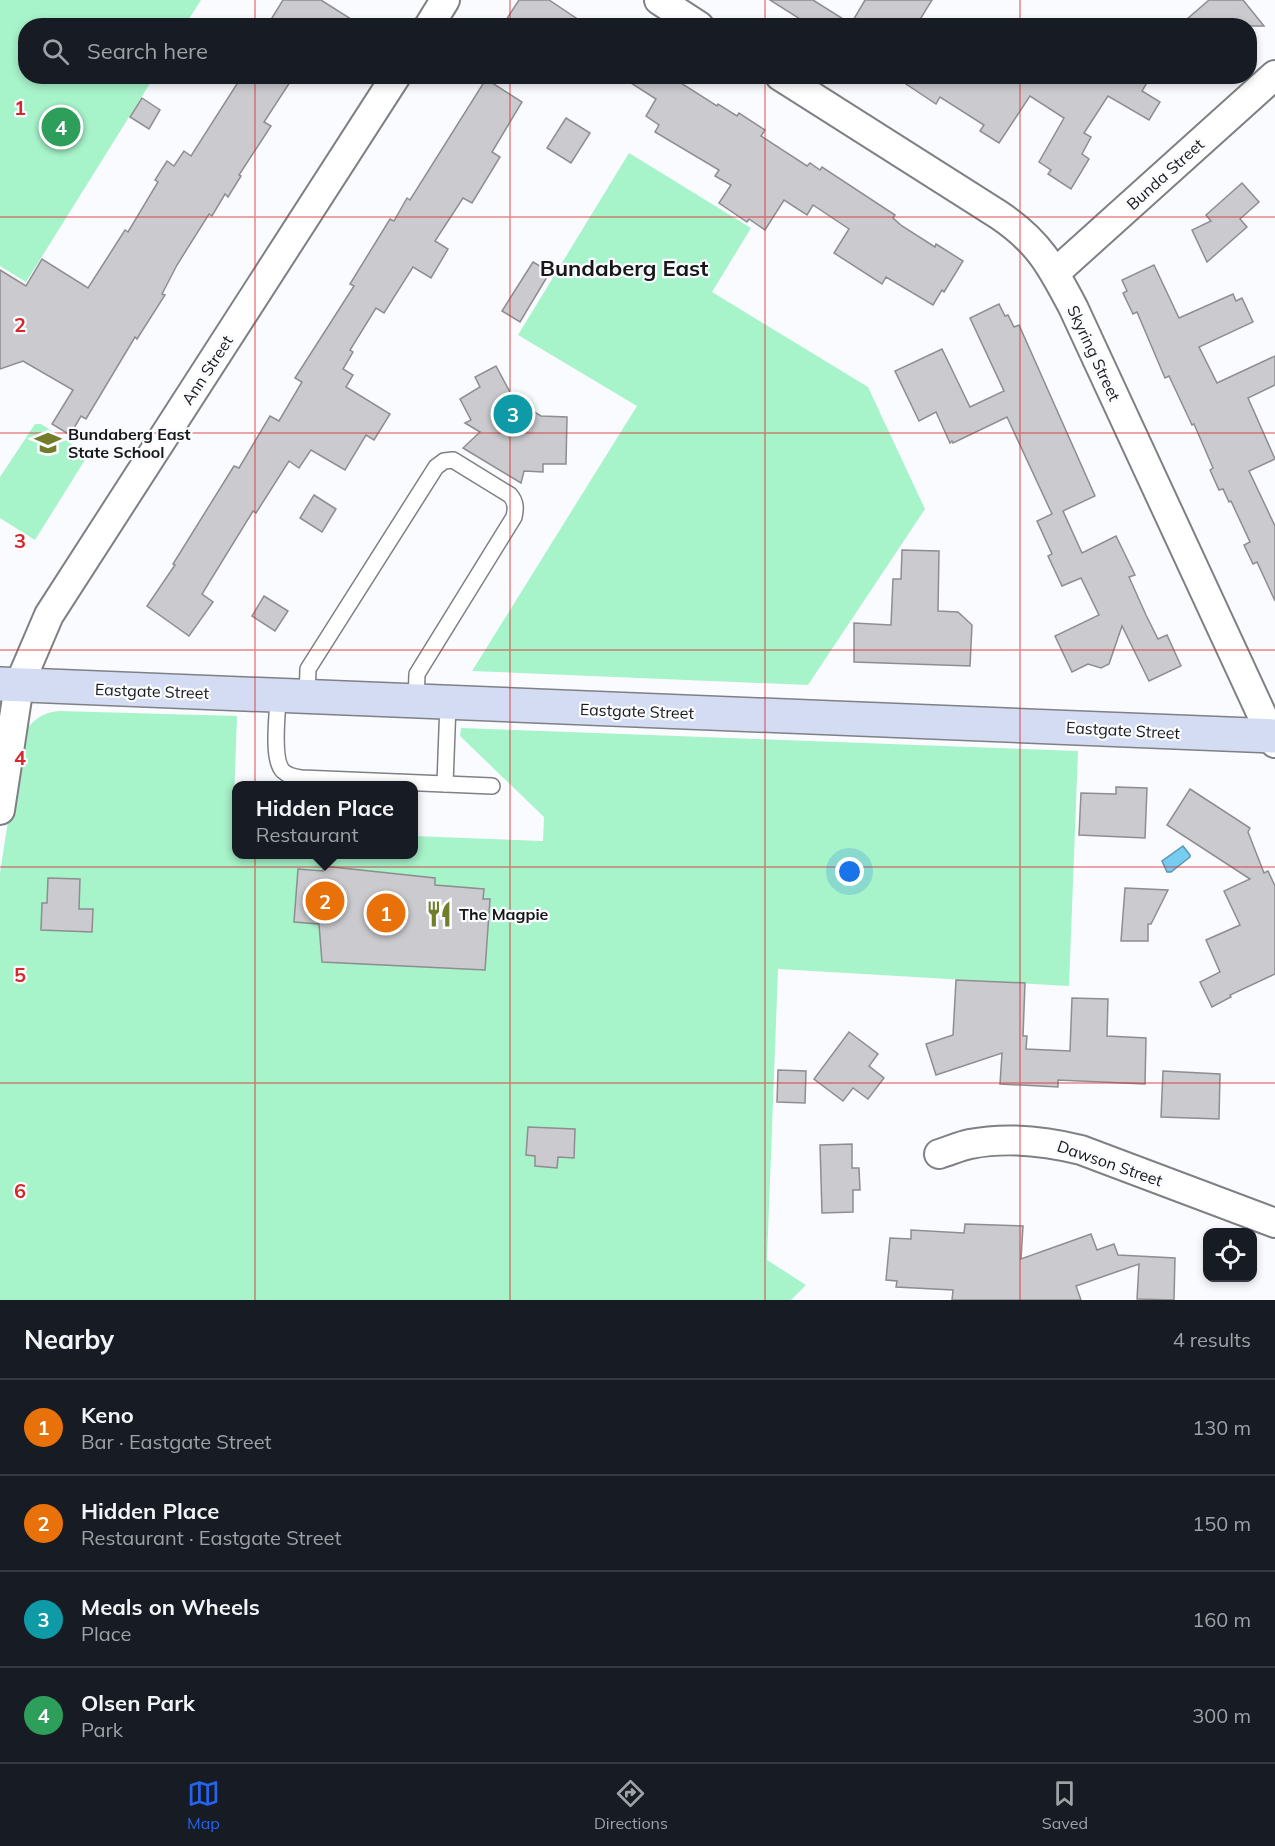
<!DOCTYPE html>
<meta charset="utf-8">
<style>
:root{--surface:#171b24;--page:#242831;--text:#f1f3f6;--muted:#9ea1a6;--line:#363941;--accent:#2563eb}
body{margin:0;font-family:Mulish,sans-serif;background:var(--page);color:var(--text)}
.controls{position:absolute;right:18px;bottom:18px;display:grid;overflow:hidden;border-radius:12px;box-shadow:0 3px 9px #0003}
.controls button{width:54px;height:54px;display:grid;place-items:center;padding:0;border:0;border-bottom:2px solid var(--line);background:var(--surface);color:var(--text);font:30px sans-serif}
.you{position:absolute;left:850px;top:872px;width:21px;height:21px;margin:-15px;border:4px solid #fff;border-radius:50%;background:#1a73e8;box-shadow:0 0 0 9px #1a73e833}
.badge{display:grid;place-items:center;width:39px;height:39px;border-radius:50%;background:var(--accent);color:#fff;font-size:20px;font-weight:700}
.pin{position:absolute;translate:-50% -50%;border:3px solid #fff;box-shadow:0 2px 6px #0006}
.popup{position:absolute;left:232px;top:781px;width:186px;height:78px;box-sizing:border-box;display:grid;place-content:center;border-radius:12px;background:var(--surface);filter:drop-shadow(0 2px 4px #0005);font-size:20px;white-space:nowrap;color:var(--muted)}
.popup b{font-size:22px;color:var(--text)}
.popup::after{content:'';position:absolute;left:50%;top:100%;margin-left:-12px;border:12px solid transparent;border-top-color:var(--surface)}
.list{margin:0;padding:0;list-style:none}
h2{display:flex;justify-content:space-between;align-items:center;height:78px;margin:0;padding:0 24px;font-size:26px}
h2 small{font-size:20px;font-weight:400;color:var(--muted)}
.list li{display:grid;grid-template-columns:39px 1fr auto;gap:18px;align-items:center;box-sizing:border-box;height:96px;padding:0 24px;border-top:2px solid var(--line)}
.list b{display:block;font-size:22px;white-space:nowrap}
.list p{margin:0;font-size:20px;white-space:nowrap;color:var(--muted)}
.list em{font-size:20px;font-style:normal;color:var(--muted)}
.icon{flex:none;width:33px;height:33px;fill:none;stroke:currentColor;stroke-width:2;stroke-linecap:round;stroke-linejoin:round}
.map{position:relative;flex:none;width:1275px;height:1300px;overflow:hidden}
.search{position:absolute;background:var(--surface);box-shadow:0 3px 9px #0003;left:18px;right:18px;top:18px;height:66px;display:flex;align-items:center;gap:15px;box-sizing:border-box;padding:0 21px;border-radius:24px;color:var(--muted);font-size:22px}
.sheet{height:462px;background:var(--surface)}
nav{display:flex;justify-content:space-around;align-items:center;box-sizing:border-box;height:84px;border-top:2px solid var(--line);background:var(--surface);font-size:16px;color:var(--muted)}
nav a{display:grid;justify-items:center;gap:3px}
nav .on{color:var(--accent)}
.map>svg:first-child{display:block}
.green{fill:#a7f3ca}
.water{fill:#77ccf2;stroke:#5a96b1;stroke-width:1.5}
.building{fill:#cbcace;stroke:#8e8d90;stroke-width:1.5}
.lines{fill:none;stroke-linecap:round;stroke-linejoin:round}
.lane-casing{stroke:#7f8084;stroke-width:18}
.street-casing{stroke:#7f8084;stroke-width:32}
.secondary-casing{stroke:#7f8084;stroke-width:36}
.lane{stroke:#fff;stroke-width:15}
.street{stroke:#fff;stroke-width:28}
.secondary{stroke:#d4dcf4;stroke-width:33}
.grid{fill:none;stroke:#d62828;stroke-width:1.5;stroke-opacity:0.55}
.labels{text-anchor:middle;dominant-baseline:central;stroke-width:4.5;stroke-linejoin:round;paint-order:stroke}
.street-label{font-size:16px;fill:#171718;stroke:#fafbff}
.poi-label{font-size:16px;font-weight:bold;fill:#171718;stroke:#fafbff;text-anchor:start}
.district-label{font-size:22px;font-weight:bold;fill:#171718;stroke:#fafbff}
.grid-label{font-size:20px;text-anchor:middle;font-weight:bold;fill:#d62828;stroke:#fafbff;stroke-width:4.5;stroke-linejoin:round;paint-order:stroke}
</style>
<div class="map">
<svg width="1275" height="1300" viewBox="0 0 1275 1300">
<rect width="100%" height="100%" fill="#fafbff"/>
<g class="green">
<polygon points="0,0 201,0 185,25 26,26 26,76 154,77 26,282 0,266"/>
<polygon points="629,153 751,228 712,292 868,387 925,509 808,685 472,671 637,406 518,335"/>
<polygon points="35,424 41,424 88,455 35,540 0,518 0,477"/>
<path d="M 59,711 L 237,716 L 233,828 L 236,829 L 236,854 L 413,854 L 414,836 L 543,841 L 544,817 L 460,736 L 461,728 L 1078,751 L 1069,986 L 778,969 L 767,1260 L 806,1285 L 791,1300 L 0,1300 L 0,873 L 20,743 C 28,724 38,713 59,711 Z"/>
</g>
<polygon class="water" points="1183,846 1190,855 1190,857 1171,872 1167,872 1162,861"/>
<g class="building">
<polygon points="283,0 321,0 362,26 267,26"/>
<polygon points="519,0 549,0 588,26 502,26"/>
<polygon points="770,0 813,0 851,24 865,0 932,0 916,26 811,26"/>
<polygon points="1209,0 1243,0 1264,26 1179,26"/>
<polygon points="242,76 294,76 264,122 271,126 239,175 241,176 228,197 225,194 212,216 209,214 177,265 162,294 165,295 137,339 135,337 86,419 81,416 70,435 52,424 73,390 23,361 0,369 0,270 26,286 42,259 88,288 125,230 128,232 158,182 155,180 167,161 174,166 184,151 191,156"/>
<polygon points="620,76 670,76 717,106 718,104 737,116 739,113 765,130 761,136 807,166 810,163 820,170 822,167 895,215 893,218 902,226 935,247 936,244 963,261 944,292 942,290 933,305 886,277 882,284 834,253 849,229 813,205 807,215 784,200 765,230 749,219 747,222 719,203 731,185 715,176 719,170 655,132 659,125 646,116 656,99"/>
<polygon points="894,76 1151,76 1142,91 1160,102 1149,120 1108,96 1084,133 1091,137 1082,154 1089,159 1071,189 1048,174 1051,170 1039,162 1064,118 1030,96 999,143 980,131 984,125 940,97 936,104"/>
<polygon points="486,79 522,102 492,152 500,157 472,203 463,198 435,241 448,249 431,278 413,267 384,313 376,308 350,350 353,352 343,369 353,375 346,387 390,414 374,440 366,435 345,470 311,450 299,468 289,461 256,513 253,511 202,594 213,602 189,636 147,606 175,565 173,564 234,466 239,468 270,416 279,421 302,382 295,378 354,286 350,284 390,219 394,221 407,198 410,200"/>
<polygon points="142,98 160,110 149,129 130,117"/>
<polygon points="566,118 590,133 571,163 547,148"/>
<polygon points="1242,183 1259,202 1240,219 1247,227 1207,262 1192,230 1211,221 1206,215"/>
<polygon points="533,262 550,272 520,322 502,311"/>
<polygon points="1154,265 1179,318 1233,294 1236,301 1242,298 1253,322 1199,347 1217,383 1275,356 1275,385 1248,398 1275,459 1249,471 1275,526 1275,601 1257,562 1253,564 1244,545 1250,542 1231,501 1229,502 1223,489 1219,490 1210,470 1213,468 1194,424 1192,425 1169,376 1165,378 1137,312 1133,314 1123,293 1127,291 1122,280"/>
<polygon points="999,304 1005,316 1008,315 1014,327 1019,325 1095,496 1063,511 1082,553 1116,536 1135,575 1129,577 1146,615 1158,639 1167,635 1181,666 1149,681 1122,626 1109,664 1101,668 1088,664 1072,672 1055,636 1099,615 1081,578 1062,586 1048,556 1052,554 1037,521 1052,514 1007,417 953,443 952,441 950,443 936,412 919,421 895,371 942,349 970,407 1004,391 970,318"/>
<polygon points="496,366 511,394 507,396 541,416 567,417 566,464 543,464 543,472 524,471 521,483 463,448 480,432 465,423 471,420 460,399 480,387 475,377"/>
<polygon points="314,495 336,509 322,532 300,518"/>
<polygon points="902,550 939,551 938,611 958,612 972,625 970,666 854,662 854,623 891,625 893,579 901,579"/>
<polygon points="264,596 288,611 275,631 252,616"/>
<polygon points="1116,787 1147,788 1145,838 1079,835 1081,793 1116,794"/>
<polygon points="1190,789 1250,828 1248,832 1264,873 1268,871 1275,886 1275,974 1230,995 1231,997 1212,1007 1200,982 1220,972 1206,940 1240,925 1224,891 1250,879 1167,825"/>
<polygon points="323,866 435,878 435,885 484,889 483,899 490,899 485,970 322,962 319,924 294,922 298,869 323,871"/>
<polygon points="48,878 80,879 79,909 93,909 92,932 41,930 42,903 47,903"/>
<polygon points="1125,888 1168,890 1151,924 1148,924 1148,941 1121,941"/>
<polygon points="956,980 1025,983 1023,1036 1027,1036 1026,1049 1070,1051 1072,998 1108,999 1107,1036 1146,1038 1145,1084 1058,1080 1058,1087 1000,1084 1002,1053 936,1075 926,1044 953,1035"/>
<polygon points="849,1032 878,1054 869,1066 884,1078 868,1099 853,1088 843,1101 814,1079"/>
<polygon points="778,1070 806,1071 805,1103 777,1102"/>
<polygon points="1163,1071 1220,1074 1219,1119 1161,1117"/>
<polygon points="528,1127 575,1129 574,1158 558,1157 557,1168 535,1166 535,1156 526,1155"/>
<polygon points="852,1144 852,1168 859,1168 860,1190 853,1190 853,1212 822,1213 820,1145"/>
<polygon points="965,1224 1023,1226 1021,1259 1091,1234 1097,1250 1114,1244 1118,1255 1175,1258 1174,1300 1137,1299 1139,1264 1076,1286 1081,1300 952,1300 953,1290 896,1287 897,1281 886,1280 890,1238 911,1239 911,1230 964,1233"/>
</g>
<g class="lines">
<g class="lane-casing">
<g id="lane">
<path d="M 278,696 C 278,713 271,759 283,771 C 288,776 295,777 301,778 L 445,784 L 448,703"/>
<path d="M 307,697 L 308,669 L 436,467 L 444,461 L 453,460 L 510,495 C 516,502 516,508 514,517 L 417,674 L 416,702"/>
<polyline points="445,784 492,786"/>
</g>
</g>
<g class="street-casing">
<g id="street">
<polyline points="659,0 699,26"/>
<polyline points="429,26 445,0"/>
<path d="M 780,76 L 999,215 C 1039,242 1051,265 1073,307 L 1275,743"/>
<polyline points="1055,273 1275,75"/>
<polyline points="0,810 19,685 49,615 396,76"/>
<path d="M 939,1154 C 949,1151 960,1146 970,1144 C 1006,1137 1045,1141 1081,1150 L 1275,1223"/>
</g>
</g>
<g class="secondary-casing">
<polyline id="secondary" points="0,684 1275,736"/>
</g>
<use href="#lane" class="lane"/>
<use href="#street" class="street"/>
<use href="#secondary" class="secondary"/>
</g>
<path class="grid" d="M 255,0 L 255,26M 510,0 L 510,26M 765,0 L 765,26M 1020,0 L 1020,26M 255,76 L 255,1300M 510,76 L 510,1300M 765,76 L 765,1300M 1020,76 L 1020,1300M 0,217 L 1275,217M 0,433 L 1275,433M 0,650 L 1275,650M 0,867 L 1275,867M 0,1083 L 1275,1083"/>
<defs>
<g id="school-bare" transform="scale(2.07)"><path d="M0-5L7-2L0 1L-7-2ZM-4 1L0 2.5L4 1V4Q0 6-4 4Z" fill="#727d29" stroke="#fafbff" stroke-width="2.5" paint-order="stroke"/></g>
<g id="restaurant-bare" transform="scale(2.07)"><path d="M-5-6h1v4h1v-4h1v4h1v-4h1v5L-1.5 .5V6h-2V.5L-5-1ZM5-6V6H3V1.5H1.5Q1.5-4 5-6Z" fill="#727d29" stroke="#fafbff" stroke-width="2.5" paint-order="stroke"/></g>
</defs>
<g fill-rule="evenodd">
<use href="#school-bare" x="48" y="443"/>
<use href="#restaurant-bare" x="439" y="914"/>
</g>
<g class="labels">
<g class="street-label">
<text transform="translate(1165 174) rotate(-42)">Bunda Street</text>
<text transform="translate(1094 353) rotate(65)">Skyring Street</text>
<text transform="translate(207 370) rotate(-57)">Ann Street</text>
<text transform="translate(152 691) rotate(2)">Eastgate Street</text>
<text transform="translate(637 711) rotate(2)">Eastgate Street</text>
<text transform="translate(1123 730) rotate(3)">Eastgate Street</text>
<text transform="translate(1110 1163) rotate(19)">Dawson Street</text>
</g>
<g class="poi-label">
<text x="68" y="434">Bundaberg East<tspan x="68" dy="18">State School</tspan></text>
<text x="459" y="914">The Magpie</text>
</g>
<g class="district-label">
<text x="624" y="268">Bundaberg East</text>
</g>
</g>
<g class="grid-label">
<text x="20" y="115">1</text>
<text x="20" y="332">2</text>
<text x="20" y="548">3</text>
<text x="20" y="765">4</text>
<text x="20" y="982">5</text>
<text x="20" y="1198">6</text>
</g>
</svg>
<div class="controls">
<button><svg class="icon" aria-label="locate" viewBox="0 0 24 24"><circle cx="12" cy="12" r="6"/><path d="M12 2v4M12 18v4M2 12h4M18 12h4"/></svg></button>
</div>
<div class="you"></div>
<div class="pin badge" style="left:386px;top:913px;background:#e8710a">1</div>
<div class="pin badge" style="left:325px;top:901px;background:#e8710a">2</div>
<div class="popup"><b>Hidden Place</b>Restaurant</div>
<div class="pin badge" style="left:513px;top:414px;background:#0f9aa8">3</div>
<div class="pin badge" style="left:61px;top:127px;background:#2e9e5b">4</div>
<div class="search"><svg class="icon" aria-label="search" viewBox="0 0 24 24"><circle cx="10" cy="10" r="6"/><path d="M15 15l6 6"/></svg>Search here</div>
</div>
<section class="sheet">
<h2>Nearby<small>4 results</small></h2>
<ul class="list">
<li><span class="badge" style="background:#e8710a">1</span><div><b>Keno</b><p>Bar · Eastgate Street</p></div><em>130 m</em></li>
<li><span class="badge" style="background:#e8710a">2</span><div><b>Hidden Place</b><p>Restaurant · Eastgate Street</p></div><em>150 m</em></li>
<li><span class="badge" style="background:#0f9aa8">3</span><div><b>Meals on Wheels</b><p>Place</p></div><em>160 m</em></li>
<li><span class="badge" style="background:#2e9e5b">4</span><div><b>Olsen Park</b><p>Park</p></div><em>300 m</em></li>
</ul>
</section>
<nav>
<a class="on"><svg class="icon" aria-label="map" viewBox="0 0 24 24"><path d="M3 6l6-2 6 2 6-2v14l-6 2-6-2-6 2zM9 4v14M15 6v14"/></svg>Map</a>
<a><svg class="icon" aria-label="directions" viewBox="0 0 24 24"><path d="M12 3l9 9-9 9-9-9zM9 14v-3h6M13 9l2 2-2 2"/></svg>Directions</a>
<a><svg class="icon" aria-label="saved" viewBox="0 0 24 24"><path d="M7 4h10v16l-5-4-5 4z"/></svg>Saved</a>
</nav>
